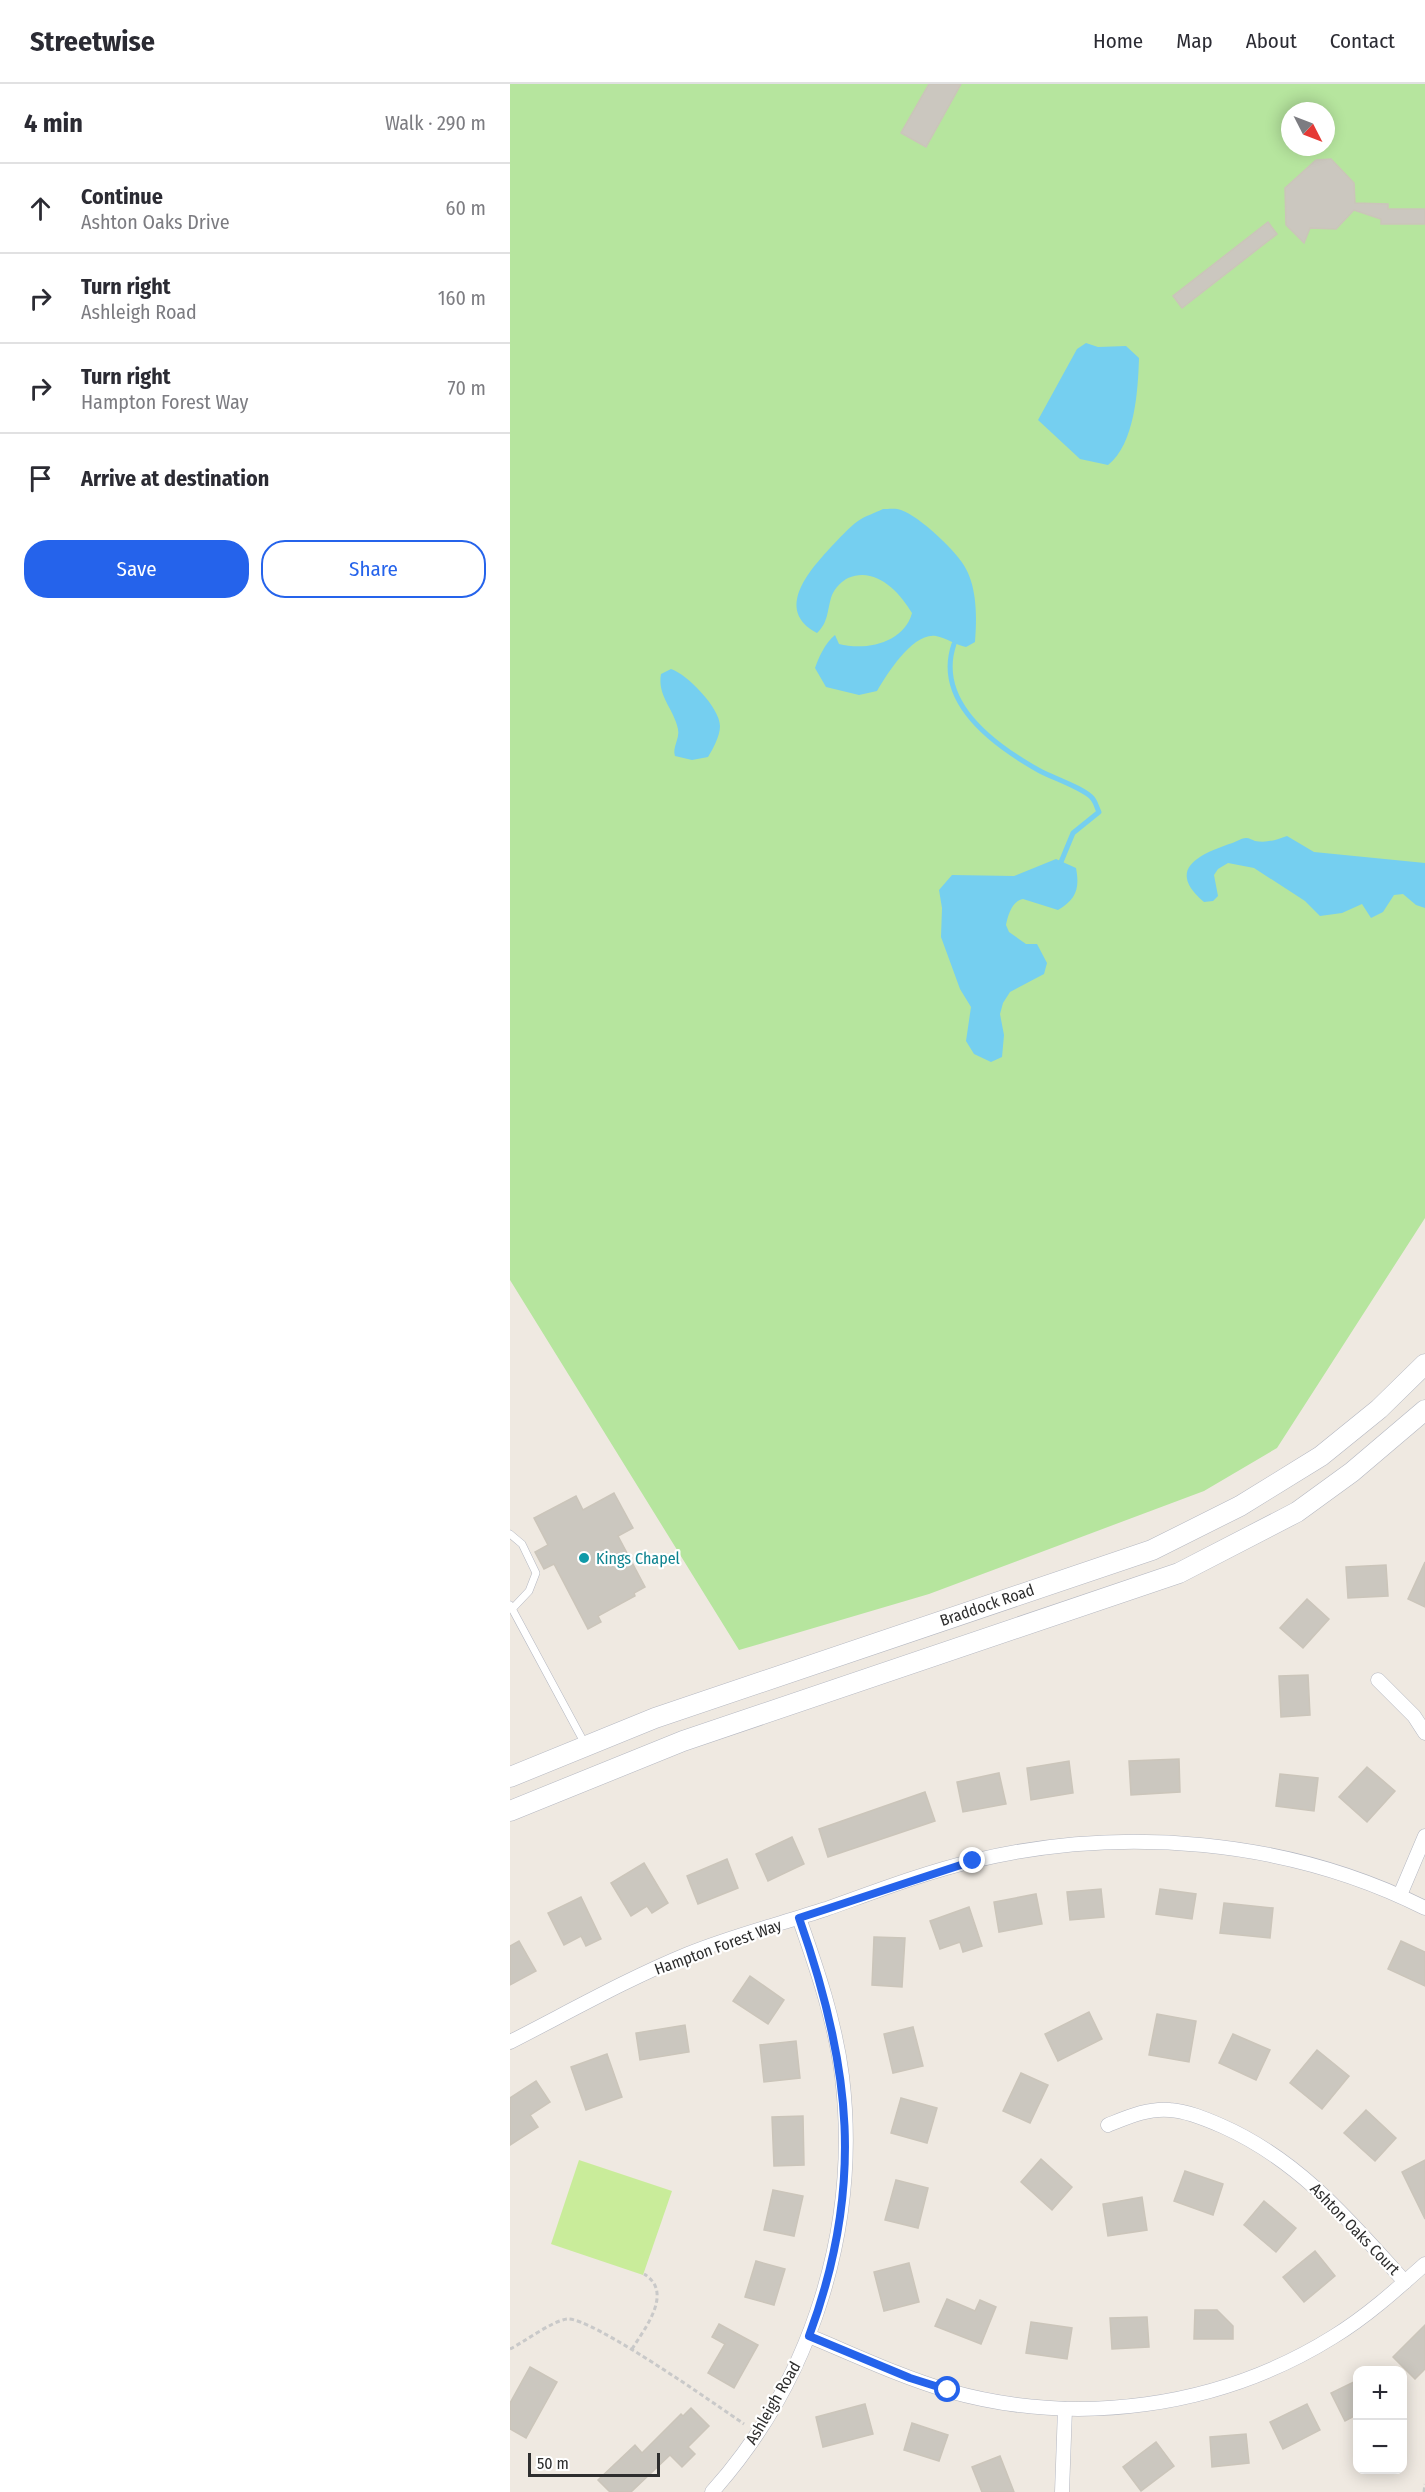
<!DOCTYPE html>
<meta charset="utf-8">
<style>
:root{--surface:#fff;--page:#f2f2f3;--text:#2b2b33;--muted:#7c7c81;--line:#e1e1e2;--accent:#2563eb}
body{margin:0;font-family:"Fira Sans Condensed",sans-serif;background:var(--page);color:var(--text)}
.controls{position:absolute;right:18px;bottom:18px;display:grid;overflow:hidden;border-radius:12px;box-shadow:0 3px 15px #0003}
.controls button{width:54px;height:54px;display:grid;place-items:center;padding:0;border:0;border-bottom:2px solid var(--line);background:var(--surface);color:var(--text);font:30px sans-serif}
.compass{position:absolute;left:771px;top:18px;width:54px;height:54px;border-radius:50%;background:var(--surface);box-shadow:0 3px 15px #0003;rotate:132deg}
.scale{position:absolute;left:18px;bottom:15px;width:132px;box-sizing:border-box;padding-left:6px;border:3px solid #2e2e2e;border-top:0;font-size:16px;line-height:21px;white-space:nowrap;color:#2e2e2e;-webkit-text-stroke:4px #fff;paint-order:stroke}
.stop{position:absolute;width:18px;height:18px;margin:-14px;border:4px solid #2563eb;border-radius:50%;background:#fff}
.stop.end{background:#2563eb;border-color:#fff;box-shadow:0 2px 6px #0008}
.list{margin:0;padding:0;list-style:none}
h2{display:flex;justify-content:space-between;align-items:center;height:78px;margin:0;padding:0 24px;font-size:26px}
h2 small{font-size:20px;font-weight:400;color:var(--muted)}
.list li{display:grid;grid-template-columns:39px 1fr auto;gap:18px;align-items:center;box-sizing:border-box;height:90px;padding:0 24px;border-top:2px solid var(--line)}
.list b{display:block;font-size:22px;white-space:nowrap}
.list p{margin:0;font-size:20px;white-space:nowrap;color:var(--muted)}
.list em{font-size:20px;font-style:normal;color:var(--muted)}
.actions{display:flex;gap:12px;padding:18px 24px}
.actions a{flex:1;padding:14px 0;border:2px solid var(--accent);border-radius:24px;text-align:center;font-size:21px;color:var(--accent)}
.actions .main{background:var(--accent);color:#fff}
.icon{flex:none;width:33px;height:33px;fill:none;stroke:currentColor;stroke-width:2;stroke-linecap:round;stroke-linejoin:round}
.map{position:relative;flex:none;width:915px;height:2408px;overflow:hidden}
header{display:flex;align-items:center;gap:36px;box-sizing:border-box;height:84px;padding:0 30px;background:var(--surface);border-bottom:2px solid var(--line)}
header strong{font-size:28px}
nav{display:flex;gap:33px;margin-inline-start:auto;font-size:21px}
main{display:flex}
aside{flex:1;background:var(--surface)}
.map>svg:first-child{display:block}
.green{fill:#b6e59e;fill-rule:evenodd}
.pitch{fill:#c9ec9a}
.water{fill:#75cff0}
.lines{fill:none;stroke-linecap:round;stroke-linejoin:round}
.stream{stroke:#75cff0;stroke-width:5}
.building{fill:#cbc7bf;stroke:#cbc5ba;stroke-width:1.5}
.service-casing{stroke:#b4b7c1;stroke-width:8}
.minor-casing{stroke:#b4b7c1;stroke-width:15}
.secondary-casing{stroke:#b4b7c1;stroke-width:21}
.path{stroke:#c9c9c9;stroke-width:3;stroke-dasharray:4.5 3;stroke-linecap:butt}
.service{stroke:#fff;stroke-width:7}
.minor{stroke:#fff;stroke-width:14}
.secondary{stroke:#fff;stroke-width:20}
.route{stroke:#2563eb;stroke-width:8}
.culture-dot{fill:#0f9aa8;stroke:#fff;stroke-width:2}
.labels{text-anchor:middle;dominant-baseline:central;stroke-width:4.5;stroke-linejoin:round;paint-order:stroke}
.culture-label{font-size:16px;fill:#0d838f;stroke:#fff;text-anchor:start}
.street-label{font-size:16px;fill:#2e2e2e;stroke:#fff}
</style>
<header>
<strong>Streetwise</strong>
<nav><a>Home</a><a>Map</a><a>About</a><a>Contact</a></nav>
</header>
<main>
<aside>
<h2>4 min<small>Walk · 290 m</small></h2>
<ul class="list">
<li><svg class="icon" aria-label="ahead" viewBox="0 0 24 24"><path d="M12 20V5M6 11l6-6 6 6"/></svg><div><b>Continue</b><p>Ashton Oaks Drive</p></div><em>60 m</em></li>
<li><svg class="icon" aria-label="right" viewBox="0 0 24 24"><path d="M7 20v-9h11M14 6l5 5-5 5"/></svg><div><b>Turn right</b><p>Ashleigh Road</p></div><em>160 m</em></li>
<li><svg class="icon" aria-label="right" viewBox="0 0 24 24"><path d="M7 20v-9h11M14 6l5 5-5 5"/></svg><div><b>Turn right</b><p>Hampton Forest Way</p></div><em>70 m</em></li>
<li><svg class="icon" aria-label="arrive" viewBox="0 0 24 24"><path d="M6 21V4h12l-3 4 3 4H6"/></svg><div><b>Arrive at destination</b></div></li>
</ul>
<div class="actions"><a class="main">Save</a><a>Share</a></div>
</aside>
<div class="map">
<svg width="915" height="2408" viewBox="0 0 915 2408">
<rect width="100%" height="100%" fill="#efe9e1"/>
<path class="green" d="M 0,0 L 915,0 L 915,1134 L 767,1364 L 694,1407 L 419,1510 L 229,1566 L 0,1196 ZM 780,27 L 816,27 L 816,63 L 780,63 Z"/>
<polygon class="pitch" points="69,2076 162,2107 133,2191 41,2160"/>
<g class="water">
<path d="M 576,259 L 588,263 L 616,262 L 629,274 C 628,306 625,360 598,381 L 570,375 L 528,336 L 567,265 Z"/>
<path d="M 373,425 C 378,425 387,424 391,426 C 409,432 448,468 456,485 C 467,505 467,535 465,558 L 456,563 C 446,561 436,554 426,552 C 403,548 377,590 367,607 L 349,611 L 316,603 L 305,584 C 309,573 315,559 325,551 L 329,560 C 356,567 394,559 402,529 C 389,507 365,482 338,494 C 332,497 325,504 322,511 C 317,525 319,538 307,549 C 264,526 299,487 321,463 C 329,455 338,444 348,437 C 355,432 365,429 373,425 Z"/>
<path d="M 161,585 C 177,590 210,624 210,642 C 210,652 203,665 198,673 L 182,676 L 165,672 C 162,663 170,655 168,645 C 164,625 147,612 151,590 Z"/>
<path d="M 777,752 L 804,768 L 915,779 L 915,824 L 906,821 L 893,810 L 884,811 L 873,828 L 861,834 L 852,820 L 832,829 L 810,832 L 795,817 L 744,784 L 718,779 L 708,785 L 704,791 L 708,812 L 703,817 L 694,818 C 656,786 688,771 719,760 C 724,759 731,754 736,754 C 740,754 742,756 745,757 C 757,759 766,756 777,752 Z"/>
<path d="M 546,775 L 566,784 C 570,805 566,815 548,826 L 513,815 C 502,817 498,831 496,841 L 499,848 L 516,860 L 527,860 L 537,879 L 534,890 L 500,908 L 493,919 L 490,930 L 494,951 L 492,973 L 481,978 L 464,970 L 456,957 L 461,923 L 450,905 L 431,853 L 432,824 L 429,806 L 442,791 L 504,792 Z"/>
</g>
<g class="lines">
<path class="stream" d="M 444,560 C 424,619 485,662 530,687 C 543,694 576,705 583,715 C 586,719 587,724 589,728 L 563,749 L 551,778"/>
</g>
<g class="building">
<polygon points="419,0 451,0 416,63 391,49"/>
<polygon points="821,75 844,99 845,119 878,120 878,125 915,125 915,140 871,140 871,135 844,126 826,145 800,144 794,159 776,141 775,104 806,76"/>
<polygon points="758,138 767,150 672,224 663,212"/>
<polygon points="104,1409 123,1444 108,1452 135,1503 124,1509 125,1512 88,1532 91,1538 78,1545 44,1480 34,1485 25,1468 38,1461 24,1434 66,1412 73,1426"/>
<polygon points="915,1478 915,1523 898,1515"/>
<polygon points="876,1481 878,1512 838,1514 836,1483"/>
<polygon points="797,1515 819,1535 793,1564 770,1544"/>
<polygon points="798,1591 800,1631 771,1633 769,1592"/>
<polygon points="669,1675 670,1708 621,1711 619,1677"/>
<polygon points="559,1677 563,1709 521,1716 517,1684"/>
<polygon points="857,1683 885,1707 857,1738 829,1713"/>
<polygon points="489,1689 496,1720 453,1728 447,1698"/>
<polygon points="770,1690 808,1694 804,1727 766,1722"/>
<polygon points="415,1708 425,1737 318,1773 309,1745"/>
<polygon points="282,1753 294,1780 258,1797 246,1770"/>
<polygon points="217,1775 228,1804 188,1820 177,1792"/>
<polygon points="134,1779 158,1819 142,1829 137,1822 121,1832 101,1799"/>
<polygon points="591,1805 594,1833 560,1836 557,1808"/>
<polygon points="650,1805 686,1810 682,1835 646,1830"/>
<polygon points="526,1810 532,1840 489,1848 484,1818"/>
<polygon points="71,1813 91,1855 76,1862 71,1852 54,1861 38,1829"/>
<polygon points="714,1819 763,1824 760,1854 710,1849"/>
<polygon points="459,1823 472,1862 453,1868 450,1858 430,1865 420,1837"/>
<polygon points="364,1853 395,1854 392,1903 362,1901"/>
<polygon points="9,1857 26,1887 0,1901 0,1862"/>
<polygon points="891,1857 915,1868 915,1902 878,1885"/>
<polygon points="240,1892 274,1916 258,1940 223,1917"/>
<polygon points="579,1928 592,1955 548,1977 535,1950"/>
<polygon points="647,1930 686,1937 679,1978 639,1971"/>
<polygon points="175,1941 179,1968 130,1976 126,1949"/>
<polygon points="403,1943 413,1982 383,1989 374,1950"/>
<polygon points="723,1950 760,1966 746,1996 709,1979"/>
<polygon points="286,1957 290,1994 254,1998 250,1961"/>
<polygon points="807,1966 839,1992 812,2025 780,1999"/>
<polygon points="97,1970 112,2013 76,2026 61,1983"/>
<polygon points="511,1989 538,2001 520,2039 493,2027"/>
<polygon points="26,1997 40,2018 20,2031 28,2043 0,2061 0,2014"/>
<polygon points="391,2014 427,2024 417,2059 381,2049"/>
<polygon points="856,2026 886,2054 865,2077 834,2049"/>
<polygon points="293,2032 294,2081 264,2082 262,2033"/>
<polygon points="531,2075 562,2103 542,2126 511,2098"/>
<polygon points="915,2076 915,2135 892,2088"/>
<polygon points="675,2087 713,2100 703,2131 664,2117"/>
<polygon points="386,2096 418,2104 408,2144 375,2136"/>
<polygon points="263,2106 293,2112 284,2152 254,2146"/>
<polygon points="632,2113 637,2146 598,2152 593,2120"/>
<polygon points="754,2117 786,2144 766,2168 734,2141"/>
<polygon points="805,2167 825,2192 794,2218 773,2193"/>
<polygon points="246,2177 275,2185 264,2221 235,2213"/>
<polygon points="399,2179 409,2218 374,2227 364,2188"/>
<polygon points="437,2215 465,2227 470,2216 486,2223 471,2260 425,2242"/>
<polygon points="685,2226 707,2226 723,2242 723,2255 684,2255"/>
<polygon points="637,2233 639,2263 602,2265 600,2234"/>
<polygon points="521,2238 562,2244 557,2275 516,2269"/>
<polygon points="209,2240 248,2261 224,2304 198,2289 215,2260 202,2253"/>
<polygon points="915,2241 915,2285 905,2295 883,2273"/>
<polygon points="20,2283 47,2298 16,2354 0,2345 0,2319"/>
<polygon points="848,2296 848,2330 835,2337 821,2309"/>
<polygon points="355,2320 363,2350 313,2363 306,2333"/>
<polygon points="797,2320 810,2346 773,2365 760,2338"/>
<polygon points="181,2324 199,2342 178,2363 185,2370 172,2383 160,2371 121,2408 100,2408 88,2396 125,2361 132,2369 171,2330 173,2332"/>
<polygon points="402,2339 438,2351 429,2377 394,2366"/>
<polygon points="736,2350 739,2379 702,2383 700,2353"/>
<polygon points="646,2358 664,2382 631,2407 613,2383"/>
<polygon points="490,2372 504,2408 472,2408 462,2383"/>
</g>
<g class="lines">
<g class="service-casing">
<g id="service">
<polyline points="0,1450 12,1460 26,1489 19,1507 2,1525"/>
<polyline points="0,1521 75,1660"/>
</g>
</g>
<g class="minor-casing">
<g id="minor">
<polyline points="868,1596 904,1632 915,1649"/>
<polyline points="890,1811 915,1752"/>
<path d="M 0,1958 C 59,1928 117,1895 178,1870 C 222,1852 270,1840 316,1825 C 364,1808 413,1789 463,1777 C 611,1741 778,1755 915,1824"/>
<path d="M 598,2041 C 618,2033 638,2024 660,2026 C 677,2027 696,2035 712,2042 C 789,2076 840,2137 895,2198"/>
<path d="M 299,2252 C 345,2271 391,2293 439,2307 C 567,2343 709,2324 823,2253 C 856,2233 886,2206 915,2180"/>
<path d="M 202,2408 C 303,2295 350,2142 332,1992 C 325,1937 307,1885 289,1834"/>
<polyline points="552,2408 555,2325"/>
</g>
</g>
<g class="secondary-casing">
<g id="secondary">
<polyline points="0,1693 145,1634 642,1466 730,1422 811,1372 869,1325 915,1280"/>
<polyline points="0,1727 173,1657 669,1489 787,1428 842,1388 915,1326"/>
</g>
</g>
<g class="path">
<path d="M 0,2265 C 14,2258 42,2237 57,2235 C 80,2232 208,2322 234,2340"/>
<path d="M 122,2265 C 135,2244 164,2208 134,2190"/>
<polyline points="914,2408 915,2400"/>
</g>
<use href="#service" class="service"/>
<use href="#minor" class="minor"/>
<use href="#secondary" class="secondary"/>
</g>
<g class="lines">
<path class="route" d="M 438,2306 L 400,2294 L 299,2252 C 355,2102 341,1981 289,1834 L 463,1777"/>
</g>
<circle class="culture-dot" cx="74" cy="1474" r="6"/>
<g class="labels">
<g class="culture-label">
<text x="86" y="1474">Kings Chapel</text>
</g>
<g class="street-label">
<text transform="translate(477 1521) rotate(-19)">Braddock Road</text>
<text transform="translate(208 1863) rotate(-20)">Hampton Forest Way</text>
<text transform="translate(845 2145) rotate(46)">Ashton Oaks Court</text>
<text transform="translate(263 2319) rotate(-60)">Ashleigh Road</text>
</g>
</g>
</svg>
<div class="controls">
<button>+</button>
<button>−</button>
</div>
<svg class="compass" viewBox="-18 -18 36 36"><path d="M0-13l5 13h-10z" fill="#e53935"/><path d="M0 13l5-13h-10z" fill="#7c7c81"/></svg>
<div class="scale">50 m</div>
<div class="stop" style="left:438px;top:2306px"></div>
<div class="stop end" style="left:463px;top:1777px"></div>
</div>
</main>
